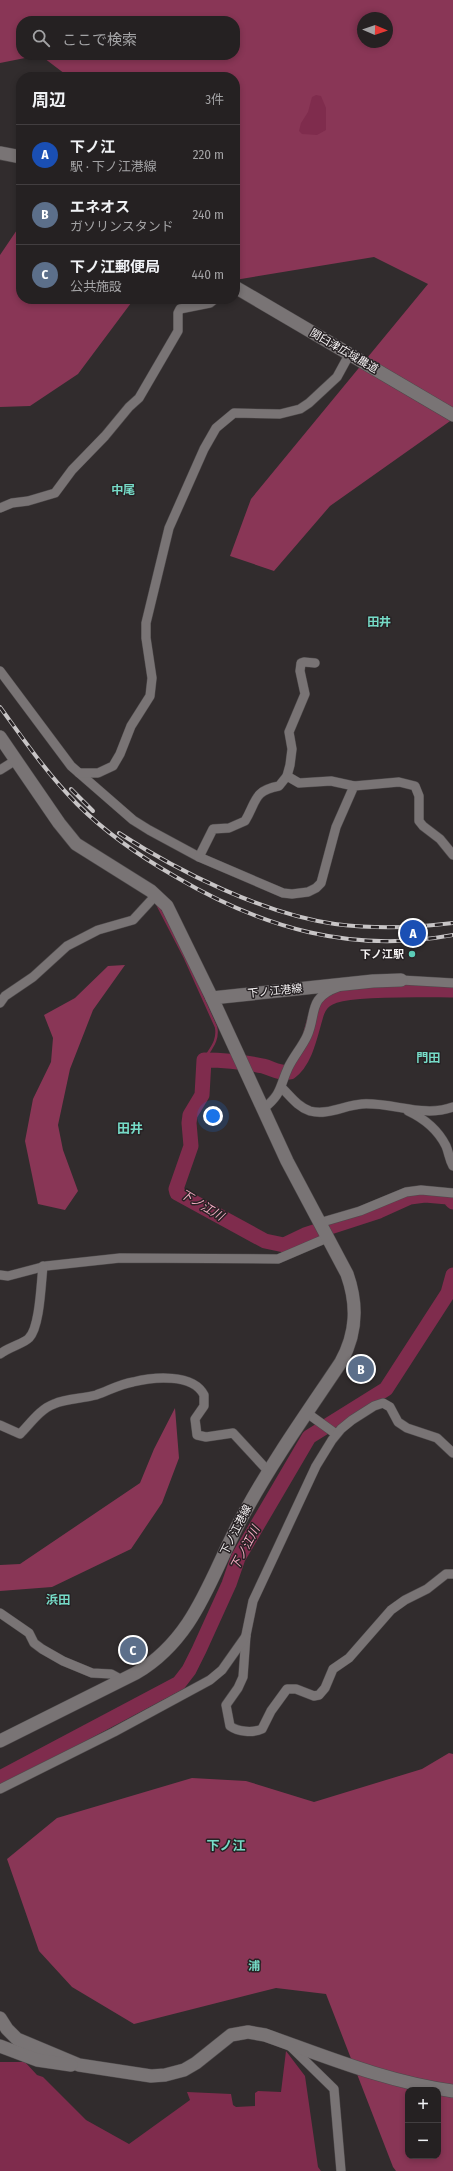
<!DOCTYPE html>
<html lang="ja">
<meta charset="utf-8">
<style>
:root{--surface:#252122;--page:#2d292a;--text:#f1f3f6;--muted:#a3a3a5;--line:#423e40;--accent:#5dceb9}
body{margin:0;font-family:"Fira Sans Condensed","Noto Sans JP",sans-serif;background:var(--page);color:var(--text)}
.controls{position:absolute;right:12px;bottom:12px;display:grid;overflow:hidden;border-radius:8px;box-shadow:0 2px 6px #0003}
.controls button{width:36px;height:36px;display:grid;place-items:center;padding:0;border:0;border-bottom:1px solid var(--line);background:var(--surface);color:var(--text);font:20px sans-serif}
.compass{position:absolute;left:357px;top:12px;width:36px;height:36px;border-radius:50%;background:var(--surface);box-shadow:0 2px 6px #0003;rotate:92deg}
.you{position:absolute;left:213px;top:1116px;width:14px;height:14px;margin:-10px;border:3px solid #fff;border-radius:50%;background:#1a73e8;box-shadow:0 0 0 6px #1a73e833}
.badge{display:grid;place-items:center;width:26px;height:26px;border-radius:50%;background:var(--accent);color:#fff;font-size:13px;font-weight:700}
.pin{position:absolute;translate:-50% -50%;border:2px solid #fff;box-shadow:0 1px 4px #0006}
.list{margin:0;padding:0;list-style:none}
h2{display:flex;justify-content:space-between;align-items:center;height:52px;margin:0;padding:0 16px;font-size:17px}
h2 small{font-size:13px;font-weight:400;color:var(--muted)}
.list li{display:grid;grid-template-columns:26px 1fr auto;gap:12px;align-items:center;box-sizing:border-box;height:60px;padding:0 16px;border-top:1px solid var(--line)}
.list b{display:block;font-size:15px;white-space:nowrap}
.list p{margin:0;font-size:13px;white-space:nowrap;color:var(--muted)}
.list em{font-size:13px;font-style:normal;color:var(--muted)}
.icon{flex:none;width:22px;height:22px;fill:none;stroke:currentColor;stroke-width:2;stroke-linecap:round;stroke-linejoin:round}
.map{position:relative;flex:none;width:453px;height:2171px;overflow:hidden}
.search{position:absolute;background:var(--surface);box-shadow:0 2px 6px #0003;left:16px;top:16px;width:224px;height:44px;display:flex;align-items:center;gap:10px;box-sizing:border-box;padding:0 14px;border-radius:16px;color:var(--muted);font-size:15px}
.panel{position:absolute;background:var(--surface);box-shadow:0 2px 6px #0003;left:16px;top:72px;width:224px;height:232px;border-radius:16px}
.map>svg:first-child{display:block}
.forest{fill:#893656;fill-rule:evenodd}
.water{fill:#7f2c4d}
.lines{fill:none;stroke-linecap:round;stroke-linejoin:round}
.stream{stroke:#7f2c4d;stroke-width:2.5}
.river{stroke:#7f2c4d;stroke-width:15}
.street-casing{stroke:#4e4a4b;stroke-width:10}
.secondary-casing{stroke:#4e4a4b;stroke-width:14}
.street{stroke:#797475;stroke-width:9}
.secondary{stroke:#797475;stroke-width:13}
.rail-casing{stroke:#c8c5c6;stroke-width:4}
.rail{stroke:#272224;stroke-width:2.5;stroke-dasharray:8;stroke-linecap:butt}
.poi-dot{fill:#5dceb9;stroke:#272224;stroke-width:1.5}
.labels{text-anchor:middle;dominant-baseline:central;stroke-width:3;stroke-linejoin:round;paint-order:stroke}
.street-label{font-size:11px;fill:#f5f2f3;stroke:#272224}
.poi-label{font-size:11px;font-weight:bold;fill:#f5f2f3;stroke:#272224;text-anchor:end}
.neighbourhood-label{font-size:12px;font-weight:bold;fill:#76dbc7;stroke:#272224}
.water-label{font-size:12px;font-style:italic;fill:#f2aac1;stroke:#272224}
.quarter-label{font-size:13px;font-weight:bold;fill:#76dbc7;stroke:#272224}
</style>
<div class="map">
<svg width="453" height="2171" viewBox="0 0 453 2171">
<rect width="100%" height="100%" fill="#312c2d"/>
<g class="forest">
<path d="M 0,0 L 453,0 L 453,419 L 330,506 L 274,571 L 230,556 L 251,499 L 428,284 L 374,257 L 235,280 L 235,77 L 69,77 L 40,55 L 0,63 ZM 363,18 L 387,18 L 387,42 L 363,42 ZM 21,21 L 235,21 L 235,55 L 21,55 Z"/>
<polygon points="21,224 21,299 134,299 78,374 30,406 0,407 0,255"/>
<polygon points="125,965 93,1010 70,1069 58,1125 63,1150 78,1191 65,1210 38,1204 25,1141 33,1099 51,1062 53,1038 44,1015 75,998 108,966"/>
<polygon points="175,1408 179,1458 162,1503 131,1549 52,1587 0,1591 0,1565 20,1564 140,1483 154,1449"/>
<path d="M 449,1753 L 453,1754 L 453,2171 L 396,2171 L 393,2167 L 326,1994 L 276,1988 L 134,2024 L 72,1987 L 39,1951 L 7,1859 L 57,1818 L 192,1778 L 246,1781 L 314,1802 L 422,1769 ZM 408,2090 L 438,2090 L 438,2156 L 408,2156 Z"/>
</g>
<g class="water">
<polygon points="316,95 321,96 326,108 326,130 317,135 302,134 299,131 301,123 308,112 312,97"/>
<polygon points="286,2051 305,2076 318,2167 321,2171 0,2171 0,2062 25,2062 37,2075 43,2077 86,2120 129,2144 190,2100 187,2092 231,2094 233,2105 236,2107 255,2106 255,2093 258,2091 281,2092"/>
</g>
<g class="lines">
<path class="stream" d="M 157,904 L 185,958 L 216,1027 C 219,1041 210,1049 204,1060"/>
<g class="river">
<path d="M 453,990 C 428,990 348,987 329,998 C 324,1000 319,1006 317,1012 C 311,1029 307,1060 290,1072 C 280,1074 274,1069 263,1066 C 244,1062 224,1060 204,1060 L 202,1095 L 190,1115 L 189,1123 L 191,1146 L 176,1189 L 177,1193 L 265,1241 L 284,1245 L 305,1235 L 379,1211 L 410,1197 L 425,1195 L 448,1197 L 453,1202"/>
<polyline points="0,1778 179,1683 189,1670 199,1650 229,1584 238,1558 309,1437 386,1389 448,1293 453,1275"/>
</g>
<g class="street-casing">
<g id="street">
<polyline points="0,508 12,503 28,501 55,493 72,470 105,436 129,407 139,398 178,331 178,313 180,309 210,303 215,299"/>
<polyline points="0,671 71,766 133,820 149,830 199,857 283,893 292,894 308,892 316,888 321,883 336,827 354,786 399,782 415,786 419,796 419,821 423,826 440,839 453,855"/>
<polyline points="0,770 16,760"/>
<polyline points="79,773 98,773 113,766 120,754 131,726 150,696 152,678 146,638 146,623 169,528 204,449 216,428 234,413 280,414 300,409 309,403 337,377 349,355"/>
<polyline points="287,776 299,783 331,781 354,786"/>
<path d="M 199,857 L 213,829 L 229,828 L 245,821 C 257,801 253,791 279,786 L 287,776 L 290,765 L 292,749 L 289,732 L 305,694 L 300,671 L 301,663 L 304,662 L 315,663"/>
<polyline points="401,980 453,983"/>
<polyline points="0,1003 5,996 33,977 67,946 98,930 133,920 156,895"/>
<path d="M 282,1088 C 291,1097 298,1107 310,1111 C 327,1116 345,1105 362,1104 C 392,1102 424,1118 453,1107"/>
<path d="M 263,1109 C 282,1094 279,1088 288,1068 C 293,1057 302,1047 307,1036 C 317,1014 307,998 338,987"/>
<path d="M 408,1111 C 423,1118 438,1130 446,1146 C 449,1153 449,1159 453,1166"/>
<polyline points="319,1223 360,1211 406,1192 421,1190 453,1193"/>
<polyline points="0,1275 8,1276 46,1266 120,1258 278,1259 327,1238"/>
<path d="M 0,1354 C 9,1347 25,1343 29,1338 C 40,1327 41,1283 43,1266"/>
<polyline points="307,1413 336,1434"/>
<path d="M 0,1425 L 20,1434 C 30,1424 40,1409 54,1404 C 67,1398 82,1399 96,1395 C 108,1391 120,1384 133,1382 C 153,1377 193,1373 204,1395 L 204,1406 L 195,1419 L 197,1435 L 206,1437 L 233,1433 L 269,1472"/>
<path d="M 453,1453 L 437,1438 L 407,1428 L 398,1422 L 390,1407 L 383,1403 L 374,1406 L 352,1420 L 341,1429 L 332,1440 L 316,1466 L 253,1601 L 246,1635 L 243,1677 L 238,1688 L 226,1705 L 230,1726 C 238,1732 253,1733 262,1729 L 271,1711 L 287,1689 L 296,1689 L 314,1696 L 319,1695 L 325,1688 L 333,1669 L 349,1658 L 391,1610 L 405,1600 L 427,1589 L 446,1574 L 453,1574"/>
<polyline points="0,1613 29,1633 34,1643 42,1649 63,1661 92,1673 111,1674 122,1680"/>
<polyline points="0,1789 114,1732 210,1680 222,1670 246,1636"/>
<polyline points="289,2045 334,2089 341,2171"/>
</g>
</g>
<g class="secondary-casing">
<g id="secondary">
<polyline points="0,153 21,157"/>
<polyline points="235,287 453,415"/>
<polyline points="0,737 59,823 76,844 151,891 167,906 212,998"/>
<path d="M 0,1741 L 136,1673 C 199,1636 212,1569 246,1510 C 274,1459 309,1410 341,1362 C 357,1333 358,1305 347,1274 L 287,1161 L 212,998 L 373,981 L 401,980"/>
<path d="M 0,2018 L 7,2029 L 17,2039 L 79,2065 L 151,2076 L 165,2075 L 184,2070 L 196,2063 L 231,2035 L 248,2032 L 265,2035 C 327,2057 387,2082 453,2091"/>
<polyline points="0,2046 37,2060 71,2065"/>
</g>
</g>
<use href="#street" class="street"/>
<use href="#secondary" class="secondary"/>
<g class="rail-casing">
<g id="rail">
<path d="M 0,707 C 24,740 48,775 77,804 C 106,833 141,857 176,877 C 263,928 352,954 453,935"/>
<polyline points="71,789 93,811"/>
<path d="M 119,833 C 179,872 264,914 335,924 C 375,929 414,928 453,923"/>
</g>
</g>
<use href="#rail" class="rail"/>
</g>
<circle class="poi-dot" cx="412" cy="954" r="4"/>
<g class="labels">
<g class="street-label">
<text transform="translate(344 351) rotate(30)">関臼津広域農道</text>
<text transform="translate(275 991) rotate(-6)">下ノ江港線</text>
<text transform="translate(236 1530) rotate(-63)">下ノ江港線</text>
</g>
<g class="poi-label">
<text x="404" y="954">下ノ江駅</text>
</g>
<g class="neighbourhood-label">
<text x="123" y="490">中尾</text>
<text x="379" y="622">田井</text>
<text x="428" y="1058">門田</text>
<text x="58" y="1600">浜田</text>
<text x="254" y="1966">浦</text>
</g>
<g class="water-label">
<text transform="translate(202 1205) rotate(31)">下ノ江川</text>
<text transform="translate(245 1548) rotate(-62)">下ノ江川</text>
</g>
<g class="quarter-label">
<text x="130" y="1128">田井</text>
<text x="226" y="1845">下ノ江</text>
</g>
</g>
</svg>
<div class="controls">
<button>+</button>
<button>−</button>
</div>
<svg class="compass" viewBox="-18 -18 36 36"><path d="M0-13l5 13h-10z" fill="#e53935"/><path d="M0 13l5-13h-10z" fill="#a3a3a5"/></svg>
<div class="you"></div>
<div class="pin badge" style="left:413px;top:933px;background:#1a4fb4">A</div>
<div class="pin badge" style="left:361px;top:1369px;background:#5c6f8a">B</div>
<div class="pin badge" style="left:133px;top:1650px;background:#5c6f8a">C</div>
<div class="search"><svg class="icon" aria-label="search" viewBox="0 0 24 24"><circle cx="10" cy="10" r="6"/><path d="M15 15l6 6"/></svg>ここで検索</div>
<section class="panel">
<h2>周辺<small>3件</small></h2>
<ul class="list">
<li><span class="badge" style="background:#1a4fb4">A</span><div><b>下ノ江</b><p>駅 · 下ノ江港線</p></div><em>220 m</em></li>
<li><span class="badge" style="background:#5c6f8a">B</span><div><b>エネオス</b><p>ガソリンスタンド</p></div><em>240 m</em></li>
<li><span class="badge" style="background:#5c6f8a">C</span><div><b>下ノ江郵便局</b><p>公共施設</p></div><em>440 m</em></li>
</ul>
</section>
</div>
